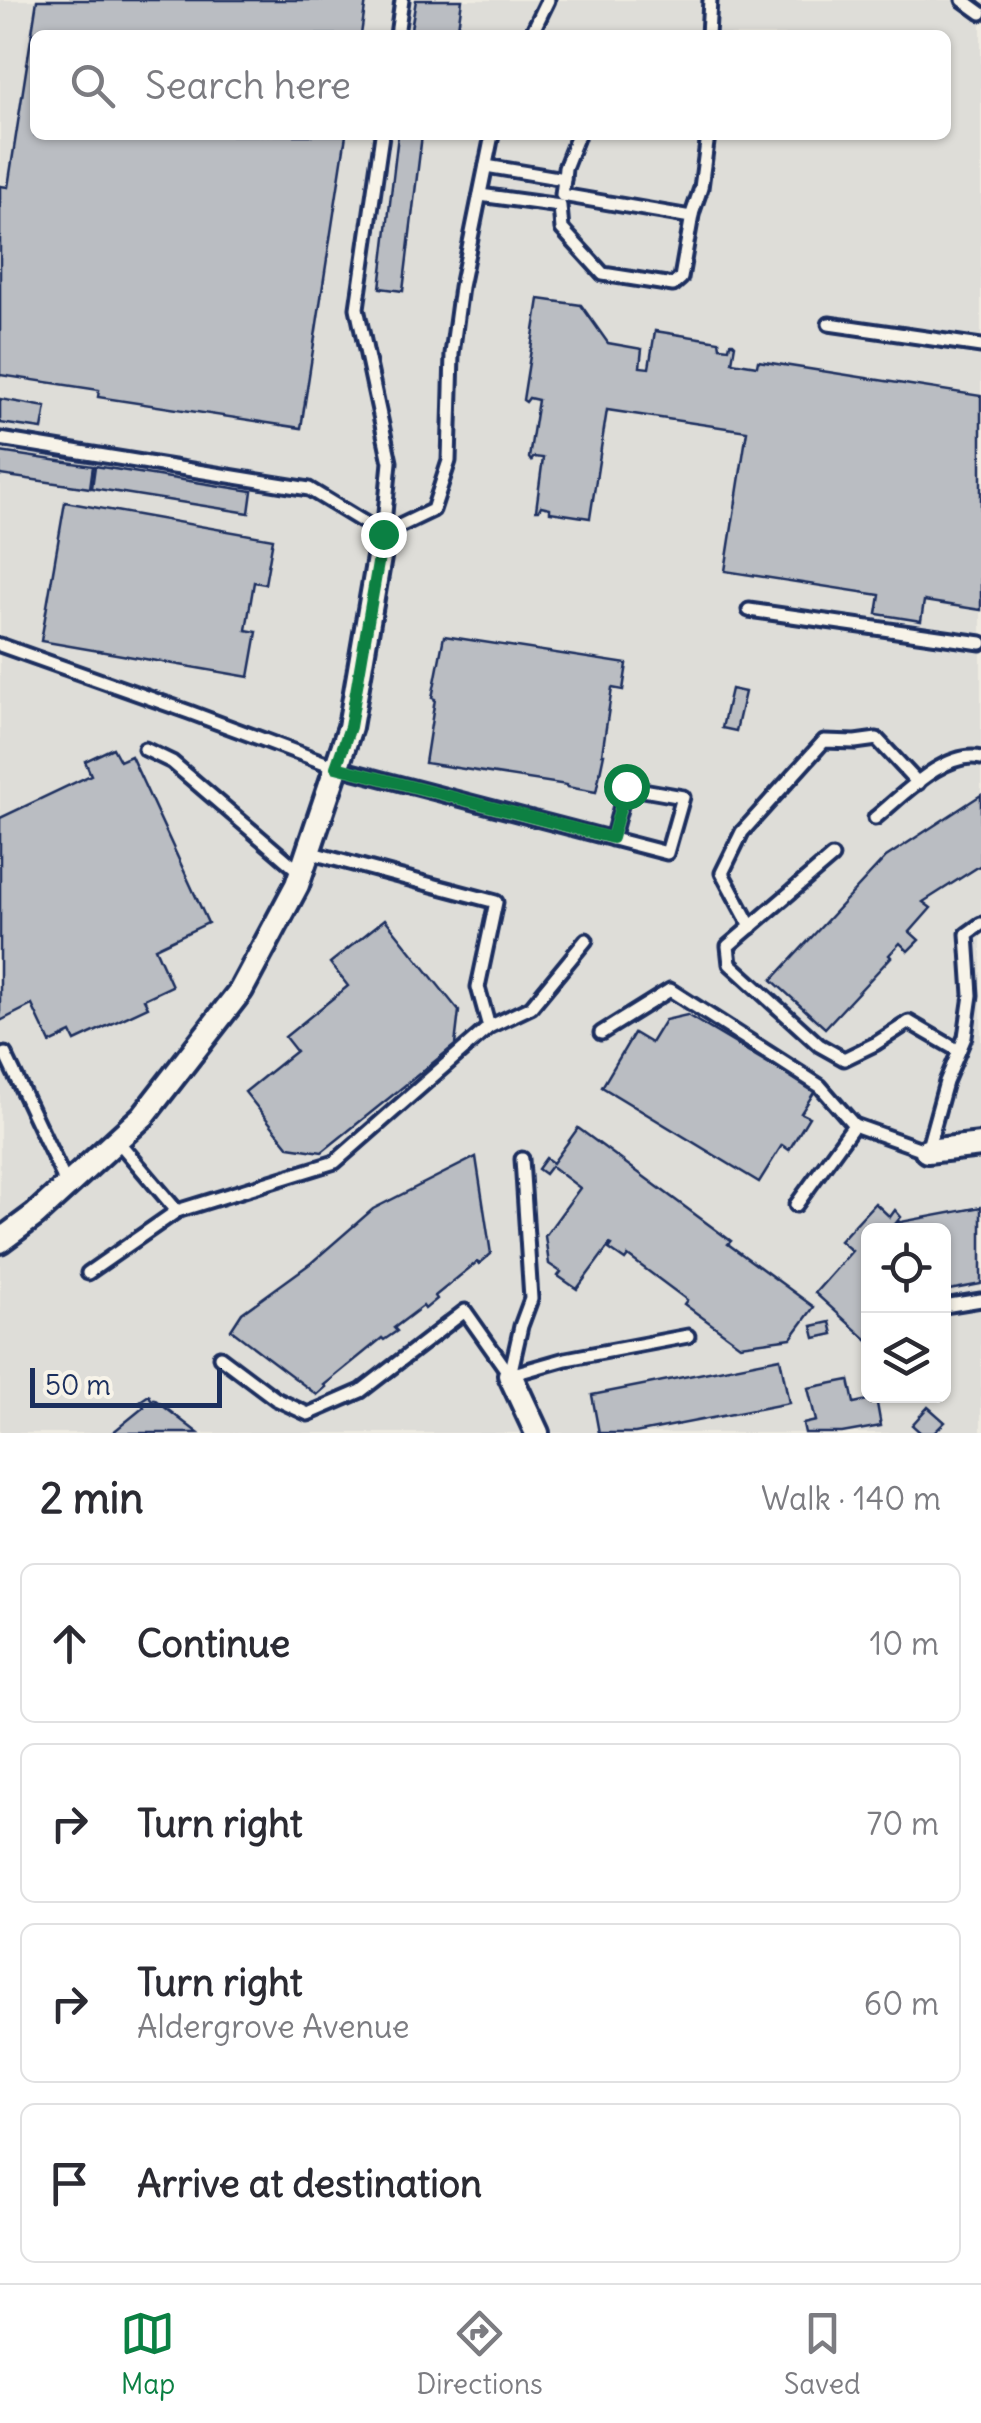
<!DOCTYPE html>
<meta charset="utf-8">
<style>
:root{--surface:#fff;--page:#f7f7f7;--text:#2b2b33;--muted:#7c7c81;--line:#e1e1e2;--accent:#0b8043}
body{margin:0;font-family:Delius,sans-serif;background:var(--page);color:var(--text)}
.controls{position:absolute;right:30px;bottom:30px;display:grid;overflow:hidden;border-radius:15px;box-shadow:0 2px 8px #0004}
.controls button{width:90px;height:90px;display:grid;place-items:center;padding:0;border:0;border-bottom:2px solid var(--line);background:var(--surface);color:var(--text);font:50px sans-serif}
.scale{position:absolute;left:30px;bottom:25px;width:192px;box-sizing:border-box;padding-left:10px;border:5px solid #1b2f5e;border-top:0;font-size:28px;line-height:35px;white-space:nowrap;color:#1b2f5e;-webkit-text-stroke:8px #f7f3e8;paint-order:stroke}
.stop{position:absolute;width:30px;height:30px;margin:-22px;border:8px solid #0b8043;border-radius:50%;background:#fff}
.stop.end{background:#0b8043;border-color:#fff;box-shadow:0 2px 10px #0008}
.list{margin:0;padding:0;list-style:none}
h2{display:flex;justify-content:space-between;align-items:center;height:130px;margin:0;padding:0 40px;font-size:42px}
h2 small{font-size:32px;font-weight:400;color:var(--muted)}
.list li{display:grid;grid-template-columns:65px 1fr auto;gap:30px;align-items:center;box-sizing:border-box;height:160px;margin:0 20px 20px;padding:0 20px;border:2px solid var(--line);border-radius:15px}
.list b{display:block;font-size:38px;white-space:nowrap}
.list p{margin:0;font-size:32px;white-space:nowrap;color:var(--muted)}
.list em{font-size:32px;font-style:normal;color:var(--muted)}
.icon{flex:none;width:55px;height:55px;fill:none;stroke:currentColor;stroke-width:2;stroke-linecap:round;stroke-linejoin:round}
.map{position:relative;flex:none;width:981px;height:1433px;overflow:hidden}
.search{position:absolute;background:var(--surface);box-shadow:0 2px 8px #0004;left:30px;right:30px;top:30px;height:110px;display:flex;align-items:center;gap:25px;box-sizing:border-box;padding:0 35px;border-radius:15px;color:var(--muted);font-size:38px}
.sheet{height:850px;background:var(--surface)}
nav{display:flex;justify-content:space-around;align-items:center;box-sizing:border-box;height:140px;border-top:2px solid var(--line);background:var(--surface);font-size:28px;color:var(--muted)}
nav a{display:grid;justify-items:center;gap:5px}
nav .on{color:var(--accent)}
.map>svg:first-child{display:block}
.built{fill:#deddd8;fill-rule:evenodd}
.building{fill:#babdc2;stroke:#1b2f5e;stroke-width:2.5}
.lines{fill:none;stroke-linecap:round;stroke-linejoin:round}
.service-casing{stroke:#1b2f5e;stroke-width:19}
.minor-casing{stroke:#1b2f5e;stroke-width:30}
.service{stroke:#f7f3e8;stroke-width:11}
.minor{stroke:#f7f3e8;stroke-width:22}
.route{stroke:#0b8043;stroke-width:12}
</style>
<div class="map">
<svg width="981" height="1433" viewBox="0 0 981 1433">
<rect width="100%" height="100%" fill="#eeebe2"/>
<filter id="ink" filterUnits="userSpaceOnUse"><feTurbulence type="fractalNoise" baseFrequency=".01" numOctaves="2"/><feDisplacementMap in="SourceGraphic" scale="20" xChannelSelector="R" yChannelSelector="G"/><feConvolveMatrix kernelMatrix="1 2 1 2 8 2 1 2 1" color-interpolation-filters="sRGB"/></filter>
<g filter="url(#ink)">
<path class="built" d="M 0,0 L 981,0 L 981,1433 L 0,1433 ZM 35,35 L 946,35 L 946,135 L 35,135 ZM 868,1230 L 944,1230 L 944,1396 L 868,1396 Z"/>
<g class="building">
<polygon points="37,0 366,0 361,35 35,35 35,135 346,135 301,428 98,397 99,390 0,375 0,186 8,187"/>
<polygon points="416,0 462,0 457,35 410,35"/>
<polygon points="398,135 422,135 403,291 380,288"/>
<polygon points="539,299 581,305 608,343 642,349 640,367 649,368 655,331 719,341 720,347 729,348 730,343 733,343 735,345 732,362 757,366 758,361 981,396 981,610 924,601 921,621 877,614 880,595 725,571 747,431 607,410 590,518 550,512 550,508 541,506 539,510 536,510 543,458 534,457 531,461 529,458 538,400 529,398 526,402 523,400"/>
<polygon points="0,399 46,407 42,429 0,423"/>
<polygon points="0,452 93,466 90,488 0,475"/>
<polygon points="95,466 252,491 249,513 92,488"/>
<polygon points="65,502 273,539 265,584 254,582 246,630 257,632 249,677 41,641"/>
<polygon points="444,636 627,664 623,690 612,688 602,754 604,754 596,792 567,787 567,785 425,763 435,699 432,698"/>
<polygon points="731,689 745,692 736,731 722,728"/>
<polygon points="113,748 120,761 131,756 208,923 155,948 172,986 144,999 148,1007 75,1041 71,1033 50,1043 32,1005 0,1021 0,818 91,775 85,761"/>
<polygon points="981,795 981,865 923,902 931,908 910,932 919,940 908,951 900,943 889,955 891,957 825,1028 772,980 886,857"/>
<polygon points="385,919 459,1011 455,1045 322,1152 289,1147 245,1092 296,1051 285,1037 348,986 330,963"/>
<polygon points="687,1015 815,1091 801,1113 809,1117 789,1150 782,1145 759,1182 602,1087 634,1033 651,1043 665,1020"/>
<polygon points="578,1128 731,1241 728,1244 814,1307 791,1338 740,1345 684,1304 687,1300 628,1256 625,1260 609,1249 612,1245 610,1244 577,1289 558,1276 561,1272 549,1264 545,1236 580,1188 551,1166 545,1174 538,1169 546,1158 553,1163"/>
<polygon points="476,1157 491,1254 479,1264 477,1262 435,1296 437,1299 425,1309 423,1306 394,1328 397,1331 384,1340 382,1338 324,1385 326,1387 317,1395 231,1330 242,1313 311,1263 373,1209"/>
<polygon points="875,1203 890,1217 895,1210 901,1217 896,1223 981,1207 981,1284 944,1291 944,1230 868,1230 868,1341 815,1293 852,1251 840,1241"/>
<polygon points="830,1322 833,1334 815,1338 812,1326"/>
<polygon points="780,1358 789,1403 635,1433 599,1433 592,1395"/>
<polygon points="849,1380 854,1403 876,1398 881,1426 842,1433 805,1433 803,1424 816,1421 808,1388"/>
<polygon points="149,1395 152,1401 154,1399 198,1433 112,1433 144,1407 140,1401"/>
<polygon points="928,1407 945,1422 934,1433 921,1433 912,1425"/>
</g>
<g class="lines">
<g class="service-casing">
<g id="service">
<polyline points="963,0 981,13"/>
<polyline points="397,35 402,0"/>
<polyline points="531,35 548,0"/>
<polyline points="708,35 710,0"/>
<polyline points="382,135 357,308 390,462 383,534"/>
<polyline points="486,166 564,179 565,168 578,135"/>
<polyline points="564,179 562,195 691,217 701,188 708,135"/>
<polyline points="480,195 560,206 562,229 603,274 673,285 681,278 692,215"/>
<polyline points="829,324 981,346"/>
<polyline points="0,439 309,489 383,534"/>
<polyline points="383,534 433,510 449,461 452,354 461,287 492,135"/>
<polyline points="749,610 981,643"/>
<polyline points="0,645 189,712 336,767 667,853 683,797 626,787 612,839"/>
<polyline points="145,749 172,762 301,873"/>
<path d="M 875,818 C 901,797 946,749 981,758"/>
<polyline points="308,852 496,902 478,987 489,1027"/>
<polyline points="832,857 728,946 730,964 819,1045 844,1059 875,1044 909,1022 959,1051"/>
<polyline points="751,927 722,873 742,832 824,741 855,742 877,739 918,783"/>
<polyline points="601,1033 670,990 820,1086 854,1125 927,1151 946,1082 965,1037 971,995 967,934 981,924"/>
<polyline points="5,1054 67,1185"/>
<polyline points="117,1140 177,1211"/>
<polyline points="796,1205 854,1125"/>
<polyline points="88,1273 177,1211 335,1162 489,1027 531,1007 586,940"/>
<polyline points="944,1306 981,1300"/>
<polyline points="220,1357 276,1399 308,1414 361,1391 465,1311 510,1375"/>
<polyline points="510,1375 521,1326 531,1299 522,1159"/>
<polyline points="510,1375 566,1359 688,1336"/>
</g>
</g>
<g class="minor-casing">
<g id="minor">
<polyline points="927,1151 981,1145"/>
<polyline points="0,1241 35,1215 143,1116 241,990 297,885 350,727 383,534"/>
<polyline points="510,1375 537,1433"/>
</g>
</g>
<use href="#service" class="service"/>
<use href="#minor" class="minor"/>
</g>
</g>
<g class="lines" filter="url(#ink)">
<polyline class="route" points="383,534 350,727 336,767 612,838 626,786"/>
</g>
</svg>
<div class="controls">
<button><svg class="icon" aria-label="locate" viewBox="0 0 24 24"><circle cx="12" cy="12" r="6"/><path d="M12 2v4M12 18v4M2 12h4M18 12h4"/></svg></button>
<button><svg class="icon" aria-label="layers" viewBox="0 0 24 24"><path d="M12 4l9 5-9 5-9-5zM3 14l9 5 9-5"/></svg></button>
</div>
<div class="scale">50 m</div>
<div class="stop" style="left:626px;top:786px"></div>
<div class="stop end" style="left:383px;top:534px"></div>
<div class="search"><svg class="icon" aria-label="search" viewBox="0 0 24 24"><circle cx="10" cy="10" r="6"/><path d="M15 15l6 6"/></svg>Search here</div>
</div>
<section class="sheet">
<h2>2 min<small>Walk · 140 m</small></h2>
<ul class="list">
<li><svg class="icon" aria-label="ahead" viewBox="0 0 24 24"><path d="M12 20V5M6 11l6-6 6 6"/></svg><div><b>Continue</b></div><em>10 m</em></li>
<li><svg class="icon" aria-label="right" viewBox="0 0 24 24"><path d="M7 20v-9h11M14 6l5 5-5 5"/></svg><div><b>Turn right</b></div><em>70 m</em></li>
<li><svg class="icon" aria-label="right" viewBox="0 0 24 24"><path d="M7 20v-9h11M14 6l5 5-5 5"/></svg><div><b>Turn right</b><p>Aldergrove Avenue</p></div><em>60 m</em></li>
<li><svg class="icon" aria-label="arrive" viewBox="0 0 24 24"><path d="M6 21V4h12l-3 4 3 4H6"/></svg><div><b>Arrive at destination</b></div></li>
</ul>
</section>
<nav>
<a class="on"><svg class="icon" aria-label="map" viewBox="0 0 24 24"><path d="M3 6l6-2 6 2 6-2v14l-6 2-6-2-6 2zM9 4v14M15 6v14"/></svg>Map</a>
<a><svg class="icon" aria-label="directions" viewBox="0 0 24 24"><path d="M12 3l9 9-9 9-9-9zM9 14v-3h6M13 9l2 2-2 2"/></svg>Directions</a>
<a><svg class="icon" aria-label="saved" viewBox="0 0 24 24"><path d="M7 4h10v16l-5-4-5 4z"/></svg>Saved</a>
</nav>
